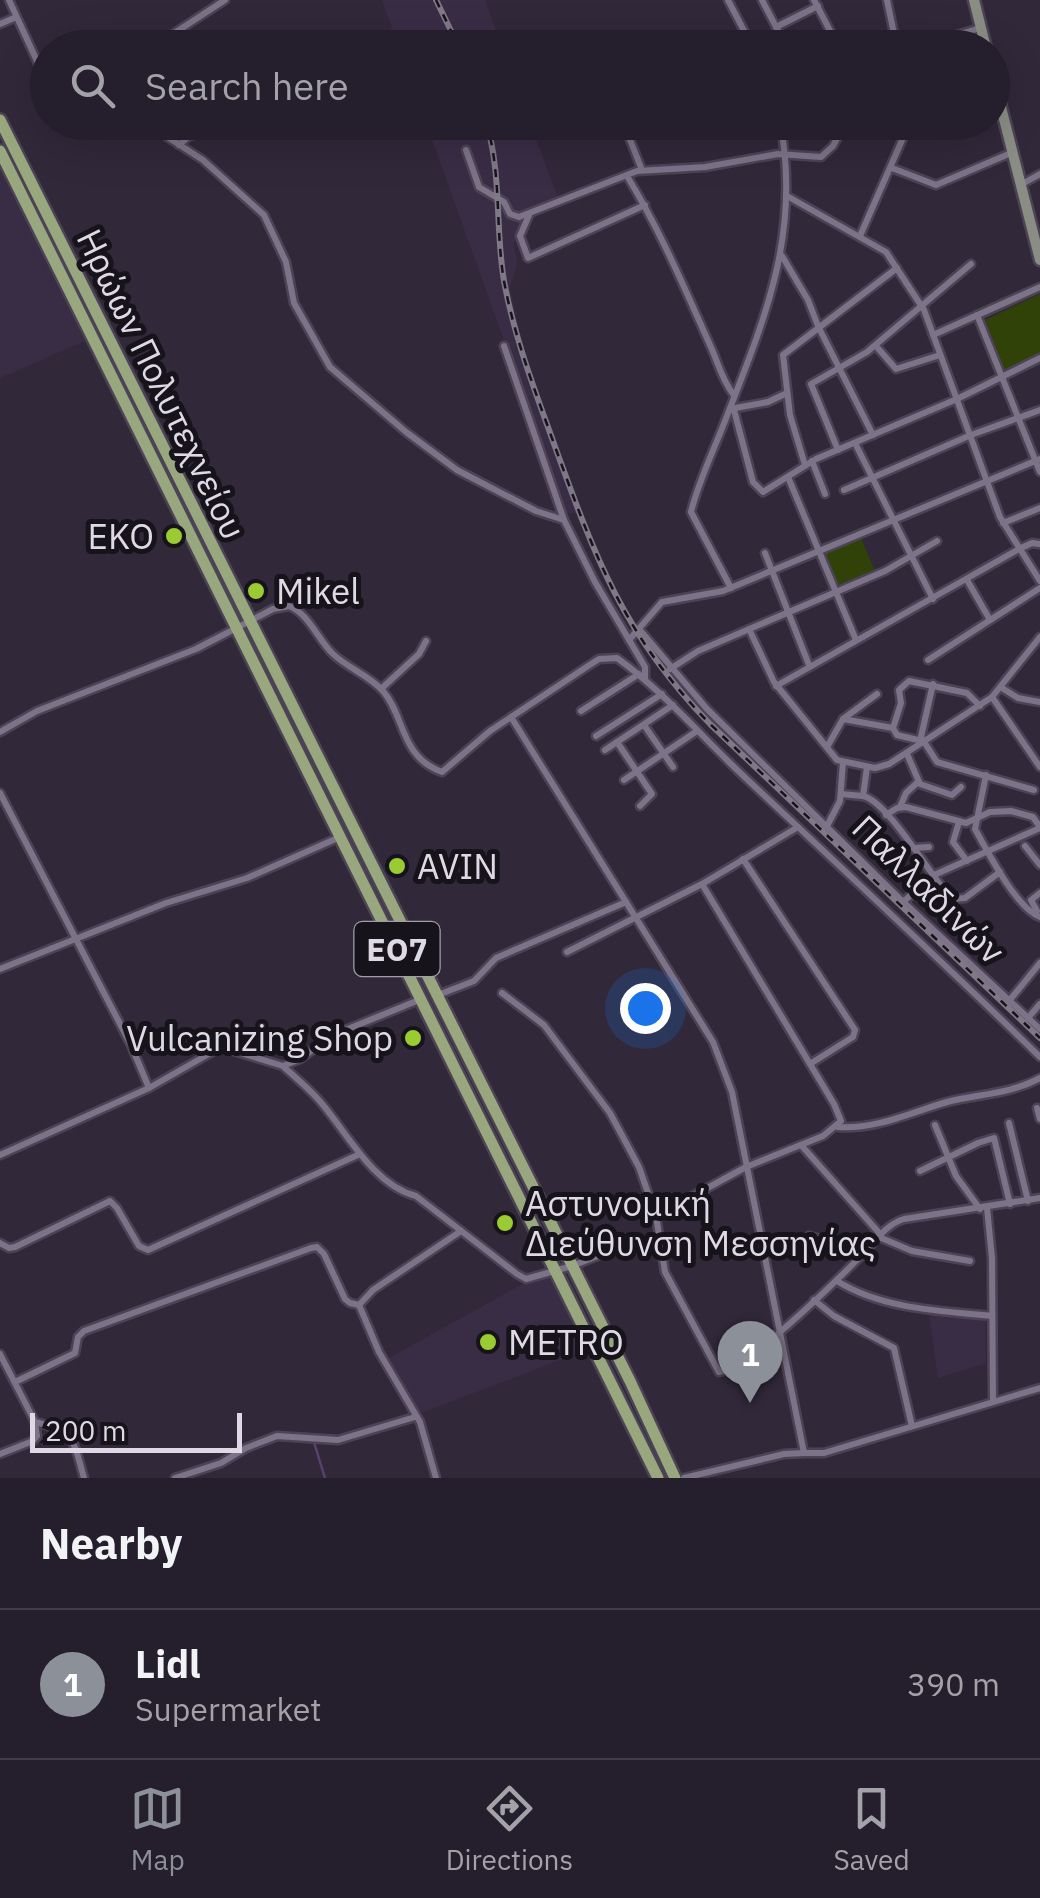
<!DOCTYPE html>
<meta charset="utf-8">
<style>
:root{--surface:#251e2c;--page:#2d2734;--text:#f1f3f6;--muted:#a3a2a9;--line:#423c48;--accent:#8c9099}
body{margin:0;font-family:"IBM Plex Sans",sans-serif;background:var(--page);color:var(--text)}
.scale{position:absolute;left:30px;bottom:25px;width:212px;box-sizing:border-box;padding-left:10px;border:5px solid #ded9e5;border-top:0;font-size:28px;line-height:35px;white-space:nowrap;color:#ded9e5;-webkit-text-stroke:8px #17131b;paint-order:stroke}
.you{position:absolute;left:645px;top:1008px;width:35px;height:35px;margin:-25px;border:8px solid #fff;border-radius:50%;background:#1a73e8;box-shadow:0 0 0 15px #1a73e833}
.badge{display:grid;place-items:center;width:65px;height:65px;border-radius:50%;background:var(--accent);color:#fff;font-size:32px;font-weight:700}
.pin{position:absolute;translate:-50% -82px;filter:drop-shadow(0 2px 5px #0008)}
.pin::after{content:'';position:absolute;top:52px;width:35px;height:30px;background:inherit;clip-path:polygon(0 0,100% 0,50% 100%)}
.list{margin:0;padding:0;list-style:none}
h2{display:flex;justify-content:space-between;align-items:center;height:130px;margin:0;padding:0 40px;font-size:42px}
h2 small{font-size:32px;font-weight:400;color:var(--muted)}
.list li{display:grid;grid-template-columns:65px 1fr auto;gap:30px;align-items:center;box-sizing:border-box;height:150px;padding:0 40px;border-top:2px solid var(--line)}
.list b{display:block;font-size:38px;white-space:nowrap}
.list p{margin:0;font-size:32px;white-space:nowrap;color:var(--muted)}
.list em{font-size:32px;font-style:normal;color:var(--muted)}
.icon{flex:none;width:55px;height:55px;fill:none;stroke:currentColor;stroke-width:2;stroke-linecap:round;stroke-linejoin:round}
.map{position:relative;flex:none;width:1040px;height:1478px;overflow:hidden}
.search{position:absolute;background:var(--surface);box-shadow:0 10px 40px #0002;left:30px;right:30px;top:30px;height:110px;display:flex;align-items:center;gap:25px;box-sizing:border-box;padding:0 35px;border-radius:55px;color:var(--muted);font-size:38px}
.sheet{height:280px;background:var(--surface)}
nav{display:flex;justify-content:space-around;align-items:center;box-sizing:border-box;height:140px;border-top:2px solid var(--line);background:var(--surface);font-size:28px;color:var(--muted)}
nav a{display:grid;justify-items:center;gap:5px}
nav .on{color:var(--accent)}
.map>svg:first-child{display:block}
.built{fill:#392d46}
.green{fill:#304208}
.lines{fill:none;stroke-linecap:round;stroke-linejoin:round}
.stream{stroke:#5a416c;stroke-width:2.5}
.street-casing{stroke:#4c4454;stroke-width:11}
.secondary-casing{stroke:#4c4454;stroke-width:15}
.primary-casing{stroke:#4c4454;stroke-width:16}
.street{stroke:#7d7389;stroke-width:6}
.secondary{stroke:#8a8d84;stroke-width:10}
.primary{stroke:#98a77e;stroke-width:11}
.rail-casing{stroke:#7f7887;stroke-width:6}
.rail{stroke:#17131b;stroke-width:2.5;stroke-dasharray:8;stroke-linecap:butt}
.poi-dot{fill:#9bcb33;stroke:#17131b;stroke-width:4}
.labels{text-anchor:middle;dominant-baseline:central;stroke-width:10;stroke-linejoin:round;paint-order:stroke}
.shield{fill:#17131b;stroke:#a29ea8;stroke-width:2.5}
.shield-label{font-size:32px;font-weight:bold;fill:#ded9e5}
.street-label{font-size:35px;fill:#ded9e5;stroke:#17131b}
.poi-label{font-size:35px;fill:#ded9e5;stroke:#17131b;text-anchor:start}
</style>
<div class="map">
<svg width="1040" height="1478" viewBox="0 0 1040 1478">
<rect width="100%" height="100%" fill="#31283a"/>
<g class="built">
<polygon points="382,0 485,0 502,47 399,47"/>
<polygon points="426,123 530,123 560,203 526,216 514,244 517,264 510,288 525,355 582,513 566,513"/>
<polygon points="0,169 85,341 0,378"/>
<polygon points="552,1274 583,1351 422,1413 415,1409 389,1358 528,1281"/>
<polygon points="929,1312 985,1317 986,1363 938,1378"/>
</g>
<g class="green">
<polygon points="1040,294 1040,353 1005,371 985,320"/>
<polygon points="861,538 875,571 838,585 824,553"/>
</g>
<g class="lines">
<polyline class="stream" points="313,1439 325,1478"/>
<g class="street-casing">
<g id="street">
<polyline points="9,0 48,85"/>
<polyline points="728,0 753,48"/>
<polyline points="762,0 787,48"/>
<polyline points="814,0 839,48"/>
<polyline points="887,0 897,48"/>
<polyline points="0,24 14,18"/>
<polyline points="776,27 818,6"/>
<polyline points="590,42 593,48"/>
<polyline points="159,48 176,32 225,0"/>
<polyline points="914,48 980,28"/>
<polyline points="144,122 203,160 264,215 286,262 294,303 330,367 406,432 457,470 536,511 564,520"/>
<polyline points="591,122 592,128"/>
<polyline points="623,122 642,170"/>
<polyline points="179,145 188,137 225,122"/>
<polyline points="466,150 479,187 504,202 510,214 519,217 637,171 705,167 778,154 821,157 833,146 846,122"/>
<polyline points="892,168 936,185 1011,153"/>
<path d="M 627,176 C 660,230 684,287 710,345 C 718,362 721,378 733,394"/>
<polyline points="1022,184 1040,174"/>
<polyline points="787,196 886,252 924,310 1000,517 1040,581"/>
<polyline points="529,215 520,236 528,258 645,205"/>
<polyline points="860,236 910,122"/>
<polyline points="782,256 808,300 818,326 873,435"/>
<polyline points="977,315 1040,472"/>
<polyline points="933,335 1040,287"/>
<polyline points="504,346 564,520 595,582 645,667 645,679"/>
<polyline points="876,346 896,369 940,355"/>
<polyline points="730,409 768,402 787,393"/>
<polyline points="734,410 753,482 763,492 816,459 957,399 1040,358"/>
<polyline points="855,443 933,599"/>
<polyline points="838,450 811,384 867,352 971,264"/>
<polyline points="812,461 825,494"/>
<polyline points="805,465 790,415 783,355 897,268"/>
<polyline points="788,477 856,640"/>
<polyline points="844,490 971,435 1040,410"/>
<polyline points="1003,523 1040,508"/>
<polyline points="765,553 809,665"/>
<polyline points="967,580 990,620"/>
<path d="M 731,588 L 691,512 C 698,483 712,454 723,426 C 763,323 802,235 780,122"/>
<polyline points="639,629 707,709 898,897 1040,1029"/>
<polyline points="749,629 774,682 837,760 875,768 889,764 992,697 1040,637"/>
<polyline points="629,640 662,602 723,591 1040,459"/>
<polyline points="928,660 1040,588"/>
<polyline points="670,669 698,651 885,571 937,541"/>
<polyline points="933,684 921,737 937,762 1034,790"/>
<polyline points="776,686 1019,549 1032,543 1040,544"/>
<polyline points="1002,688 1018,698 1040,702"/>
<polyline points="381,689 419,654 426,641"/>
<polyline points="992,697 1040,767"/>
<polyline points="581,711 639,674"/>
<polyline points="511,717 713,1042 732,1092 804,1453 824,1453 1040,1388"/>
<polyline points="843,719 893,728"/>
<polyline points="644,725 673,767"/>
<path d="M 0,732 L 37,711 L 196,649 L 273,609 L 289,606 C 309,614 317,638 332,653 C 347,668 369,675 383,691 C 405,716 400,757 442,772 L 490,731 L 588,666 L 599,659 L 617,658 C 667,694 706,742 751,783 C 848,874 945,964 1040,1057"/>
<polyline points="596,736 662,694"/>
<polyline points="922,741 897,735 893,728 901,703 899,690 909,681 967,693 980,706"/>
<polyline points="617,742 652,794 640,806"/>
<polyline points="827,747 843,719 877,694"/>
<polyline points="605,750 673,705"/>
<polyline points="907,754 920,784 952,795 961,787"/>
<path d="M 986,775 L 975,829 C 988,852 1016,908 1040,917"/>
<polyline points="624,780 697,731"/>
<polyline points="0,793 131,1045 149,1088"/>
<polyline points="841,794 863,796 867,767"/>
<path d="M 863,796 C 888,801 932,879 952,899 L 965,898 L 1000,872"/>
<polyline points="900,807 906,793 918,782"/>
<polyline points="886,815 897,808 906,807 966,823 990,812 1011,811 1033,817 1040,827"/>
<polyline points="959,822 953,842 967,861"/>
<polyline points="827,826 840,801 843,762"/>
<polyline points="1025,846 1040,865"/>
<polyline points="913,848 929,847"/>
<polyline points="743,859 855,1030 853,1037 810,1064"/>
<polyline points="903,902 934,875 1040,828"/>
<polyline points="1037,911 1031,900 1040,893"/>
<polyline points="567,952 702,884 798,827"/>
<polyline points="0,969 166,903 247,878 340,837"/>
<path d="M 502,993 L 544,1025 L 610,1113 L 639,1167 L 656,1216 L 665,1272 L 719,1372 C 748,1368 834,1283 858,1259 C 873,1245 884,1225 904,1219 L 1040,1198"/>
<polyline points="438,995 474,981 496,958 626,902"/>
<polyline points="1009,1001 1040,963"/>
<polyline points="1028,1018 1040,1004"/>
<path d="M 284,1067 C 297,1079 312,1091 323,1105 C 349,1136 374,1185 416,1196 L 517,1274 L 526,1279 L 572,1266 L 610,1251 L 659,1247"/>
<polyline points="1037,1108 1040,1119"/>
<polyline points="1009,1123 1028,1201"/>
<polyline points="935,1125 956,1176 980,1209"/>
<path d="M 838,1127 C 875,1130 912,1112 947,1102 C 978,1094 1011,1094 1040,1078"/>
<polyline points="801,1145 881,1235"/>
<polyline points="0,1155 149,1088 221,1047 283,1066 300,1059 333,1035 419,1000"/>
<polyline points="920,1171 978,1143 994,1138 1010,1204"/>
<polyline points="987,1208 992,1258 993,1401"/>
<polyline points="656,1216 746,1167 823,1136 841,1121 834,1104 702,884"/>
<polyline points="809,1236 841,1244 863,1255"/>
<polyline points="879,1237 912,1251 970,1261"/>
<polyline points="0,1243 9,1248 15,1247 110,1201 117,1208 139,1246 148,1250 360,1154"/>
<path d="M 837,1281 C 882,1309 940,1311 992,1316"/>
<polyline points="814,1300 834,1316 894,1348 912,1426"/>
<path d="M 0,1354 L 35,1422 C 75,1432 73,1439 84,1478"/>
<polyline points="15,1382 75,1353 78,1337 84,1331 311,1248 317,1247 324,1254 345,1299 350,1303 359,1305"/>
<polyline points="0,1454 33,1441 37,1436 35,1424"/>
<polyline points="175,1478 221,1463 246,1448 277,1436 338,1440 415,1417"/>
<polyline points="436,1478 420,1422 379,1352 359,1305 373,1290 461,1231"/>
<polyline points="684,1478 784,1454 804,1453"/>
</g>
</g>
<g class="secondary-casing">
<g id="secondary">
<polyline points="974,0 986,48"/>
<polyline points="992,72 1040,260"/>
</g>
</g>
<g class="primary-casing">
<g id="primary">
<polyline points="0,120 630,1381 675,1478"/>
<polyline points="0,151 658,1478"/>
</g>
</g>
<use href="#street" class="street"/>
<use href="#secondary" class="secondary"/>
<use href="#primary" class="primary"/>
<g class="rail-casing">
<g id="rail">
<polyline points="436,0 456,41"/>
<path d="M 486,122 C 502,173 495,229 504,281 C 514,336 534,388 553,441 C 595,557 622,633 710,724 L 1040,1038"/>
</g>
</g>
<use href="#rail" class="rail"/>
</g>
<g class="poi-dot">
<circle cx="174" cy="536" r="10"/>
<circle cx="256" cy="591" r="10"/>
<circle cx="397" cy="866" r="10"/>
<circle cx="413" cy="1038" r="10"/>
<circle cx="505" cy="1223" r="10"/>
<circle cx="488" cy="1342" r="10"/>
</g>
<g class="labels">
<rect class="shield" x="354.5" y="922" width="85" height="54" rx="8"/>
<g class="shield-label">
<text x="397" y="949">ΕΟ7</text>
</g>
<g class="street-label">
<text transform="translate(162 384) rotate(64)">Ηρώων Πολυτεχνείου</text>
<text transform="translate(929 889) rotate(44)">Παλλαδινών</text>
</g>
<g class="poi-label">
<text x="154" y="536" text-anchor="end">EKO</text>
<text x="276" y="591">Mikel</text>
<text x="417" y="866">AVIN</text>
<text x="393" y="1038" text-anchor="end">Vulcanizing Shop</text>
<text x="525" y="1203">Αστυνομική<tspan x="525" dy="40">Διεύθυνση Μεσσηνίας</tspan></text>
<text x="508" y="1342">METRO</text>
</g>
</g>
</svg>
<div class="scale">200 m</div>
<div class="you"></div>
<div class="pin badge" style="left:750px;top:1403px">1</div>
<div class="search"><svg class="icon" aria-label="search" viewBox="0 0 24 24"><circle cx="10" cy="10" r="6"/><path d="M15 15l6 6"/></svg>Search here</div>
</div>
<section class="sheet">
<h2>Nearby<small></small></h2>
<ul class="list">
<li><span class="badge">1</span><div><b>Lidl</b><p>Supermarket</p></div><em>390 m</em></li>
</ul>
</section>
<nav>
<a class="on"><svg class="icon" aria-label="map" viewBox="0 0 24 24"><path d="M3 6l6-2 6 2 6-2v14l-6 2-6-2-6 2zM9 4v14M15 6v14"/></svg>Map</a>
<a><svg class="icon" aria-label="directions" viewBox="0 0 24 24"><path d="M12 3l9 9-9 9-9-9zM9 14v-3h6M13 9l2 2-2 2"/></svg>Directions</a>
<a><svg class="icon" aria-label="saved" viewBox="0 0 24 24"><path d="M7 4h10v16l-5-4-5 4z"/></svg>Saved</a>
</nav>
